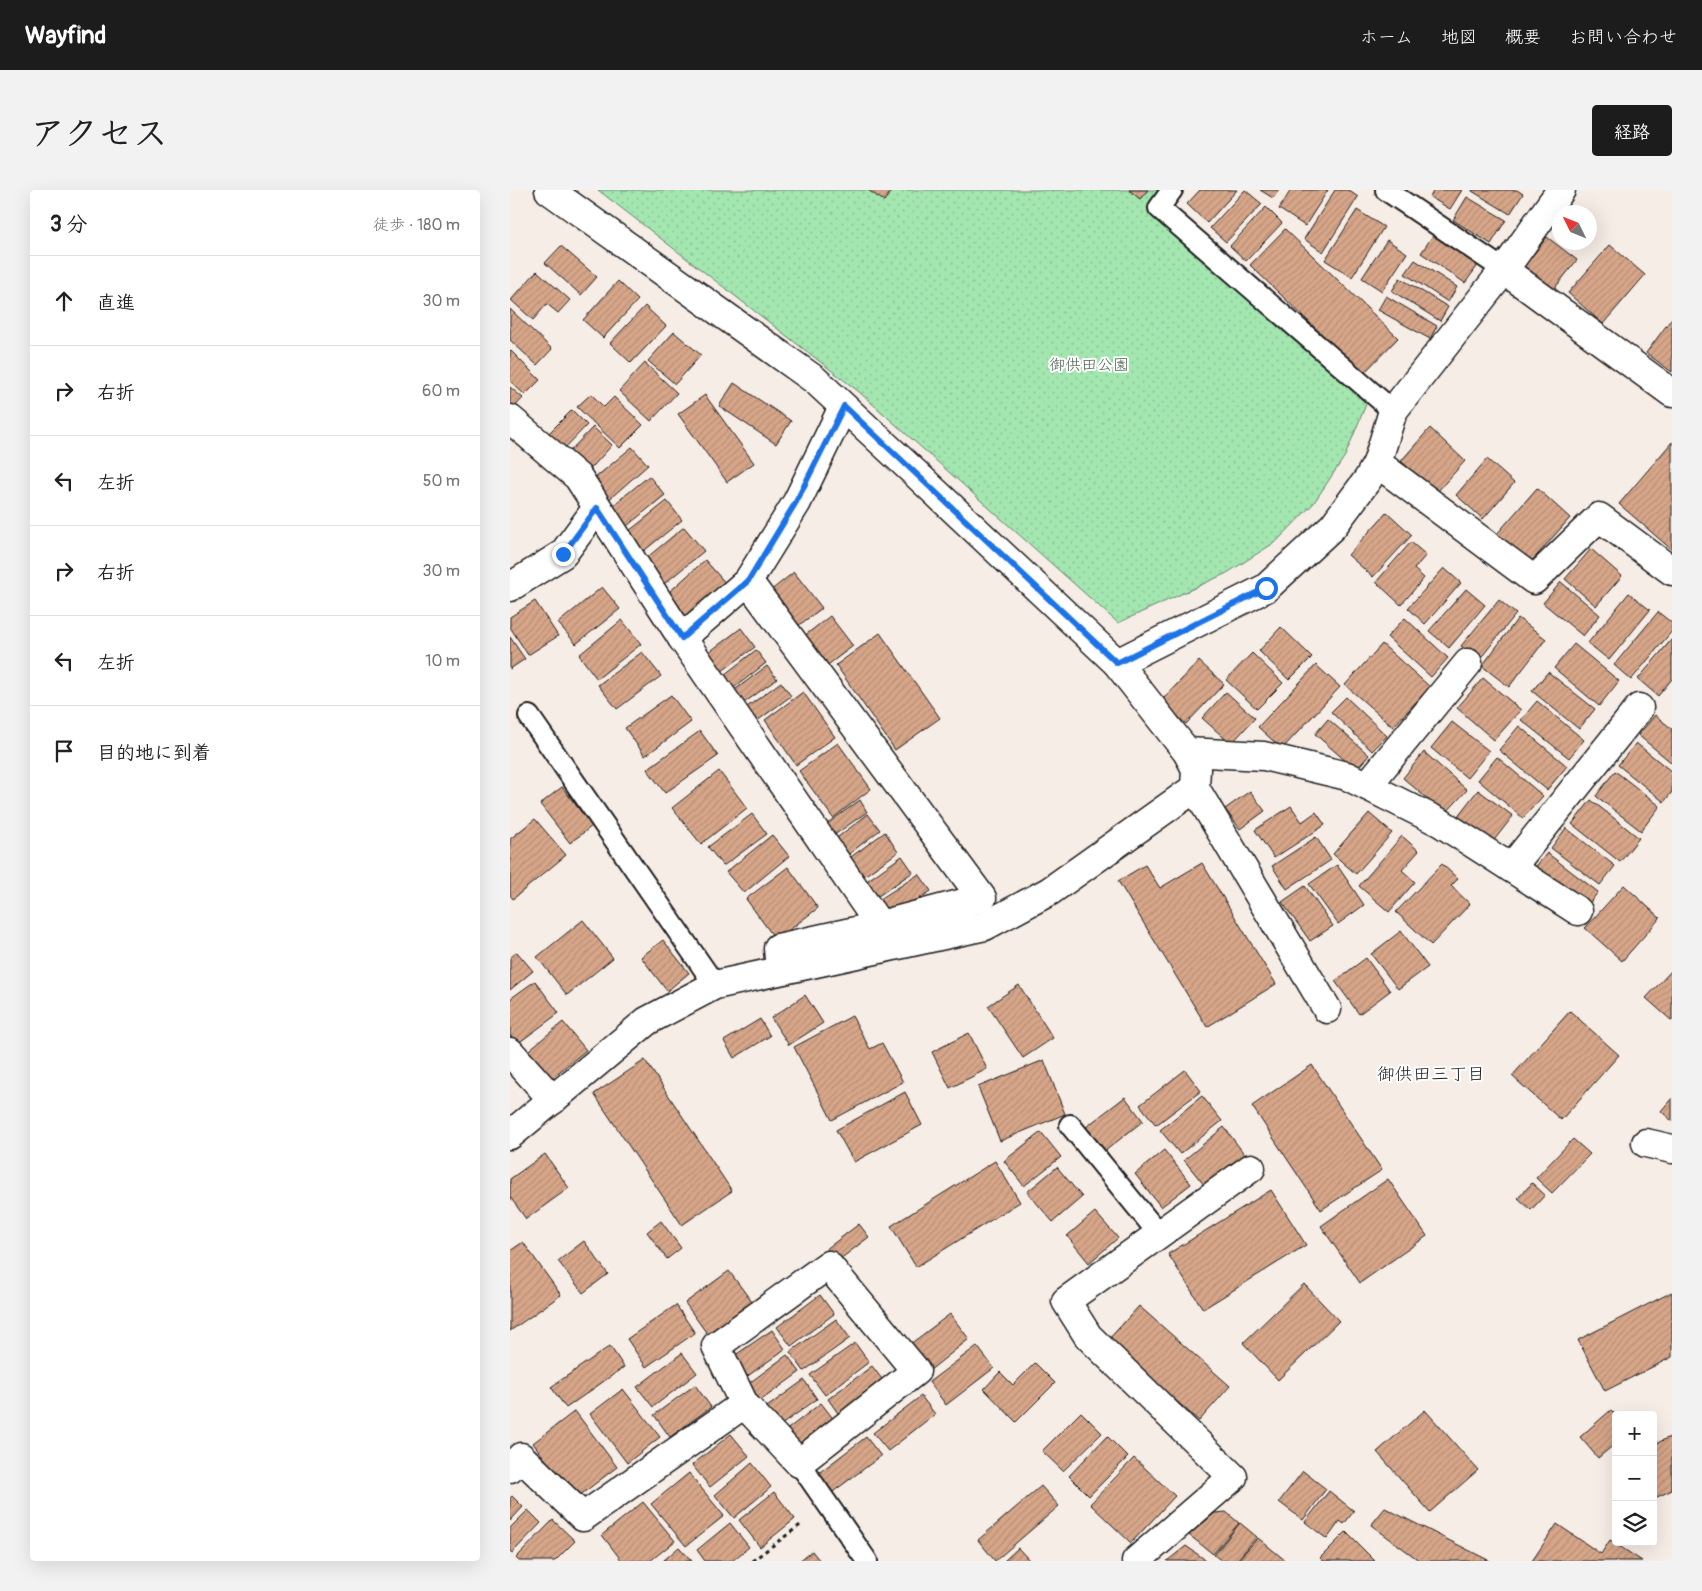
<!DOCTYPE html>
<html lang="ja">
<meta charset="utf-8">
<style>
:root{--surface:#fff;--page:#f2f2f2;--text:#202124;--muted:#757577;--line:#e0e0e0;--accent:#1c1c1c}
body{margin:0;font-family:Pangolin,"Klee One",sans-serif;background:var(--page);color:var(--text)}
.controls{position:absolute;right:15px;bottom:15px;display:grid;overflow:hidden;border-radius:5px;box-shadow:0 5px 20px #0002}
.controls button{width:45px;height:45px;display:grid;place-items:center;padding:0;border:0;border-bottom:1px solid var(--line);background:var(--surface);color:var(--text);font:25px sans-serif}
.compass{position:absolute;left:1042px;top:15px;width:45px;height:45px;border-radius:50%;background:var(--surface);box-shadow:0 5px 20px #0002;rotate:313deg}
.stop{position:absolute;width:15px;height:15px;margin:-11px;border:4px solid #1a73e8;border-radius:50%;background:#fff}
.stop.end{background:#1a73e8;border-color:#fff;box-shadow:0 1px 5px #0008}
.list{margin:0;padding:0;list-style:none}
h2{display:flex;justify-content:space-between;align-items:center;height:65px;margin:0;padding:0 20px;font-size:21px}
h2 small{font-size:16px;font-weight:400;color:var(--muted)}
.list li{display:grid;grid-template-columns:32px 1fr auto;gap:15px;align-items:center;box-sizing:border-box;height:90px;padding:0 20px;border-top:1px solid var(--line)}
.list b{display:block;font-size:19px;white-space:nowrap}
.list em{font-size:16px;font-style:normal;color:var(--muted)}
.icon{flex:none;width:28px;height:28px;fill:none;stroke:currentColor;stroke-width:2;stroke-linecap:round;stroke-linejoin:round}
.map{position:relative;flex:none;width:1162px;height:1371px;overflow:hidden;border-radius:5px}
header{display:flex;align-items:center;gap:30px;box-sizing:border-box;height:70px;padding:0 25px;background:var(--accent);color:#fff}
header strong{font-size:24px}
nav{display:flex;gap:28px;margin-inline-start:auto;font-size:18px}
.intro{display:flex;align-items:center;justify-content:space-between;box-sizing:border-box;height:120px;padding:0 30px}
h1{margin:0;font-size:35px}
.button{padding:12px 22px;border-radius:5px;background:var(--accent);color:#fff;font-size:18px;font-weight:700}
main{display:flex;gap:30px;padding:0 30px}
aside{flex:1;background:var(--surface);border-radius:5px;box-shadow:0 5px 20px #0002}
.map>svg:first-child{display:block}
.grass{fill:url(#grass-dots);stroke:#608166}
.building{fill:url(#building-hatch);stroke:#1c1c1c}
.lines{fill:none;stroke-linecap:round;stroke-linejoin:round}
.lane-casing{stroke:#1c1c1c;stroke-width:24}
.street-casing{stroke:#1c1c1c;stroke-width:31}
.path{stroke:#1c1c1c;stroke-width:3;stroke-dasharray:4 4;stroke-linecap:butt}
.lane{stroke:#fff;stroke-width:20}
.street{stroke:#fff;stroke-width:28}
.route{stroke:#1a73e8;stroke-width:6}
.labels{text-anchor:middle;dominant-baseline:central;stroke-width:4;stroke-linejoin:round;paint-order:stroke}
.park-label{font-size:16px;fill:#4b6350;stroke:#fff}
.neighbourhood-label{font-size:18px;fill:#1c1c1c;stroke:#fff}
</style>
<header>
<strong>Wayfind</strong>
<nav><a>ホーム</a><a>地図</a><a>概要</a><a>お問い合わせ</a></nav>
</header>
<div class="intro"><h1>アクセス</h1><a class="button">経路</a></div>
<main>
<aside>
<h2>3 分<small>徒歩 · 180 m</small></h2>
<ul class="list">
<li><svg class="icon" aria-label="ahead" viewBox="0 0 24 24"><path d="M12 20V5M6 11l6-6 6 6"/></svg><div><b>直進</b></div><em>30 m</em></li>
<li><svg class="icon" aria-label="right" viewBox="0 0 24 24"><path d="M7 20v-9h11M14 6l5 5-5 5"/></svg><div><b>右折</b></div><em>60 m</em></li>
<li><svg class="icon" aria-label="left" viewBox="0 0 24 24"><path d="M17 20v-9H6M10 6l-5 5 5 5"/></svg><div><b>左折</b></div><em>50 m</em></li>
<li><svg class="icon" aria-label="right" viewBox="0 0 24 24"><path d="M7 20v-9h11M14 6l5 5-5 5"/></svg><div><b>右折</b></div><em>30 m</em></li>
<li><svg class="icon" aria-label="left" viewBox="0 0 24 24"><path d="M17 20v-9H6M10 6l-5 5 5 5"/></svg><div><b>左折</b></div><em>10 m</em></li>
<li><svg class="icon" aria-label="arrive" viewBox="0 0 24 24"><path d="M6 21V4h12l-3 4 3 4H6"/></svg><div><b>目的地に到着</b></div></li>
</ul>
</aside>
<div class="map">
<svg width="1162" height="1371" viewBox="0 0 1162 1371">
<defs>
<pattern id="grass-dots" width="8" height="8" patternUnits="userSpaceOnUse" patternTransform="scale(1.25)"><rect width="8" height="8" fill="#a3e6b0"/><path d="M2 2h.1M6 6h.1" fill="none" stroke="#8cc597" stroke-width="1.8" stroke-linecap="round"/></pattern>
<pattern id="building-hatch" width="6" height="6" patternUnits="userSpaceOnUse" patternTransform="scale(1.25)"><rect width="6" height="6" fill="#d7a689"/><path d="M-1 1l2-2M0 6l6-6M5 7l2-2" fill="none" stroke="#b88e76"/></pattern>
</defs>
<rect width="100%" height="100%" fill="#f7ede7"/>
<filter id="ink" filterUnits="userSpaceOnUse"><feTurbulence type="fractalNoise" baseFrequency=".02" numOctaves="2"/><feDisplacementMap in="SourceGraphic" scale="10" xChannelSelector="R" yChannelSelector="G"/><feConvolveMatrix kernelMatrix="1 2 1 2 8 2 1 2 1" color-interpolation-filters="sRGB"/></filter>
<g filter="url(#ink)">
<polygon class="grass" points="88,0 647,0 861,202 835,266 803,314 767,351 717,383 608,433 348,201"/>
<g class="building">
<polygon points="358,0 382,0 374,11"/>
<polygon points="619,0 638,0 630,9"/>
<polygon points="690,0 727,0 697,33 677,14"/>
<polygon points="735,0 752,14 716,52 700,38"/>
<polygon points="750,0 769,0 763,8"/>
<polygon points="781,0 818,0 795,36 769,19"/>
<polygon points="825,0 838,0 848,7 813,62 794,49"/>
<polygon points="924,0 952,0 940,19 920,7"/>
<polygon points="962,0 1007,0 1013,4 1000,24 962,1"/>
<polygon points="957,7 996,30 981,54 943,30"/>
<polygon points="756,17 772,33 736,71 720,56"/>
<polygon points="847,20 874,37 842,87 815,70"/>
<polygon points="775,39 888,148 853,184 740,75"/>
<polygon points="924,44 969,74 955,93 911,63"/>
<polygon points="1037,47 1067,70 1041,103 1012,79"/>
<polygon points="877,50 897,63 872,101 852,88"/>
<polygon points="1100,55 1135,85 1093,134 1058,103"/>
<polygon points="51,56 87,87 71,105 35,73"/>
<polygon points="905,70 947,97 938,112 895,84"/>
<polygon points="27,81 60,110 48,123 37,114 23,130 1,110"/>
<polygon points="890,88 938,117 930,131 882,101"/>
<polygon points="108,91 128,110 93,148 73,130"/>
<polygon points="876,106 927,136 920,149 868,120"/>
<polygon points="135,116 156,136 121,173 100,153"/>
<polygon points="0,119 42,159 27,175 0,150"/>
<polygon points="1162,128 1162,182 1136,163"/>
<polygon points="164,142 191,165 165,194 138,171"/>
<polygon points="0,160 30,190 15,205 0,191"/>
<polygon points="135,173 167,203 141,231 109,201"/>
<polygon points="224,193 281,231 266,254 209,216"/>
<polygon points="0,197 13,208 0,222"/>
<polygon points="81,204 94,217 104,207 133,235 110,258 67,217"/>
<polygon points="195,205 244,273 217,292 168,224"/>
<polygon points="62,220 77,235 50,263 34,248"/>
<polygon points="83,237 102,255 75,285 55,266"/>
<polygon points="920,238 955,271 926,303 891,271"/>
<polygon points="1162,252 1162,360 1109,314"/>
<polygon points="122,257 138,275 96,312 79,293"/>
<polygon points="977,269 1004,293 973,329 946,305"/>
<polygon points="139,286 155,305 112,340 96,321"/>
<polygon points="1027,298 1060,328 1019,374 986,345"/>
<polygon points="157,311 172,330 130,364 114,345"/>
<polygon points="877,322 902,345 863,387 838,365"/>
<polygon points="174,337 194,361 154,394 134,370"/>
<polygon points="901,352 916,365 904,379 914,388 891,415 866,392"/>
<polygon points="1081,359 1112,386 1086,416 1055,389"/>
<polygon points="195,370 218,396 179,429 157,404"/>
<polygon points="934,378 951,393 915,434 898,418"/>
<polygon points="284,382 312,418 281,441 254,406"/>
<polygon points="1051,392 1090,425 1073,446 1033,413"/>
<polygon points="92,397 110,419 66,454 48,433"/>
<polygon points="956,399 975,415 939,458 919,441"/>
<polygon points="1119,403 1140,420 1099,470 1078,453"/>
<polygon points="989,410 1006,424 969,470 951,456"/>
<polygon points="25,411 48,446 18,465 0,437 0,427"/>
<polygon points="1148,422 1162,433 1162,441 1121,490 1104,475"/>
<polygon points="320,426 343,456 311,480 289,450"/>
<polygon points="895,428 938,468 921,487 877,447"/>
<polygon points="1008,428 1036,449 999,497 972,476"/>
<polygon points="112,430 131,454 87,489 69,465"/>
<polygon points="771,437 802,467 779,490 749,461"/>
<polygon points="231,438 245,457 208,484 194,466"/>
<polygon points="370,443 430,528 385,560 326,475"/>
<polygon points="0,447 15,469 0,479"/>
<polygon points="1162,449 1162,489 1148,506 1128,489"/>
<polygon points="872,454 920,497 883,537 835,495"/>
<polygon points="1064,454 1109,491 1089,516 1044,478"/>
<polygon points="246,460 256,473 220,501 210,488"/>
<polygon points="132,462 151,486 107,519 88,495"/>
<polygon points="742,463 773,493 747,519 716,490"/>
<polygon points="689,471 714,494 676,534 651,511"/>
<polygon points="806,475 830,497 772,559 748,537"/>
<polygon points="257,476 267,489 231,515 222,502"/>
<polygon points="1038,482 1085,519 1069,539 1022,501"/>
<polygon points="973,488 1011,520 984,550 947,518"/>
<polygon points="271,492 281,506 243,534 233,520"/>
<polygon points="293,502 325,547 286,575 255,530"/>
<polygon points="716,502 745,528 721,554 692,528"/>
<polygon points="161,505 181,532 135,566 115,538"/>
<polygon points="836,507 877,546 862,561 821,522"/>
<polygon points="1027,511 1074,550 1059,568 1011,530"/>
<polygon points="1145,525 1162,539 1162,573 1128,545"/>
<polygon points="818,529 859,565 846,580 805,544"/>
<polygon points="942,532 979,561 957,588 921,558"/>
<polygon points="1009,536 1057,576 1037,600 989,560"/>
<polygon points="190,541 208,566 155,603 137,579"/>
<polygon points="328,553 361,599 323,628 289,581"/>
<polygon points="1126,553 1162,582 1162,602 1154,612 1108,575"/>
<polygon points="914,562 957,600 935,624 893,588"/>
<polygon points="987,567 1033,606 1013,628 968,590"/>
<polygon points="209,581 237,618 191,654 162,618"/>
<polygon points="1105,581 1150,616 1131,641 1086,606"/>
<polygon points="52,597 82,636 60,653 30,614"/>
<polygon points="968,600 1003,626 981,654 947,627"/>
<polygon points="740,601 755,621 730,639 715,619"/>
<polygon points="350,610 357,622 317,650 310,639"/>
<polygon points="1081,610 1129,648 1110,672 1062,634"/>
<polygon points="781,616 792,632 806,622 815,635 764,668 745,640"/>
<polygon points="859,623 882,643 846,684 823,664"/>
<polygon points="242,624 257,644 213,676 198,657"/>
<polygon points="358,624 370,640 331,670 319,654"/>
<polygon points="25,629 56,665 3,709 0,705 0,649"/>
<polygon points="1056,638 1105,676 1090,695 1041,658"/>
<polygon points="375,642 388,662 347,691 334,672"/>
<polygon points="262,645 279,666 234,703 216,682"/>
<polygon points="892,646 909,661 892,680 905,692 879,722 849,696"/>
<polygon points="806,647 821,670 777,699 762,676"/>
<polygon points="1037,663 1088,702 1075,719 1023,680"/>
<polygon points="392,666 403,682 361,711 351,695"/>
<polygon points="692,673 766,794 697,837 608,691 635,675 650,698"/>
<polygon points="932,674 948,689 941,696 960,714 921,755 886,722"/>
<polygon points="827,675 854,715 828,734 799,694"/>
<polygon points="278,677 308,718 266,750 236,709"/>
<polygon points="409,684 421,701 375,731 364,713"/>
<polygon points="1114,695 1150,728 1112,771 1075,738"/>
<polygon points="795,696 823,736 800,751 772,712"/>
<polygon points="73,730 103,768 57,805 27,767"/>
<polygon points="891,741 918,777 888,799 861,764"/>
<polygon points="153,750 179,783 157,801 131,767"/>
<polygon points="7,762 23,781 0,800 0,768"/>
<polygon points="856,768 880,801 849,824 825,791"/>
<polygon points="1162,780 1162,831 1136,808"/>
<polygon points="25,791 49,823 7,854 0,845 0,809"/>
<polygon points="509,795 543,848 513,868 478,816"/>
<polygon points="295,805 313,833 279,855 261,828"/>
<polygon points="1060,821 1109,865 1051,930 1002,886"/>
<polygon points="342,826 360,859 372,853 393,892 322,930 284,857"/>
<polygon points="250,829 260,846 224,868 214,851"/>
<polygon points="53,832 76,860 37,892 14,864"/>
<polygon points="459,843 477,879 440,898 422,862"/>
<polygon points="135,870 222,1001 172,1035 84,904"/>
<polygon points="534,870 555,924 490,951 468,897"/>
<polygon points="802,875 872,980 811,1020 742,916"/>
<polygon points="675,880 691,901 646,935 630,915"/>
<polygon points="395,902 412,935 344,972 326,940"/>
<polygon points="692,906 712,931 670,964 650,940"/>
<polygon points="615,907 633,931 595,961 576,937"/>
<polygon points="1162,908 1162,931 1151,921"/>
<polygon points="714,937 735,965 695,996 674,970"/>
<polygon points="531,942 551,967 514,996 494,971"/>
<polygon points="1063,949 1080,964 1042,1003 1026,988"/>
<polygon points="654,960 681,994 651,1017 625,984"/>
<polygon points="35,964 59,998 16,1029 0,1007 0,989"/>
<polygon points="485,971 510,1012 406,1077 381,1036"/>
<polygon points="547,977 572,1007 543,1032 517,1002"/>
<polygon points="878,989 917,1046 850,1093 811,1036"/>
<polygon points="1022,993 1035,1005 1021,1020 1008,1008"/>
<polygon points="761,1000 796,1055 693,1119 658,1064"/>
<polygon points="585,1022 608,1048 579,1073 557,1046"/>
<polygon points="151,1031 171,1058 157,1069 137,1042"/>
<polygon points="349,1034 359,1047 325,1073 315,1060"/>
<polygon points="74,1051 98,1084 73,1103 48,1071"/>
<polygon points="13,1052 51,1105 0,1141 0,1061"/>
<polygon points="219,1081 242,1112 198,1145 175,1113"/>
<polygon points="794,1094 829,1131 768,1190 733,1153"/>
<polygon points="1162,1102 1162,1167 1095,1201 1068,1150"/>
<polygon points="310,1105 324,1124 281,1156 267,1137"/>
<polygon points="166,1115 185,1143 136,1177 117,1149"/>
<polygon points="629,1116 720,1196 689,1231 598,1150"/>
<polygon points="440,1124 459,1149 419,1181 399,1155"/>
<polygon points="326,1129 340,1148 294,1181 280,1162"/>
<polygon points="262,1140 275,1159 235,1188 221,1168"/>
<polygon points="345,1153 359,1172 315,1205 300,1185"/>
<polygon points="100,1156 114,1177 56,1218 41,1197"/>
<polygon points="467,1156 484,1178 436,1215 419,1192"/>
<polygon points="172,1163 187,1183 143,1217 127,1197"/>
<polygon points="277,1165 290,1182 250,1211 238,1194"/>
<polygon points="525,1173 545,1193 506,1232 474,1199 490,1182 503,1195"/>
<polygon points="362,1176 375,1193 330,1226 318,1209"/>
<polygon points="294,1190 307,1209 271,1235 257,1217"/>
<polygon points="185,1195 201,1217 160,1247 144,1225"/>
<polygon points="113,1199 150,1247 117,1273 80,1224"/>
<polygon points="411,1206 425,1224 378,1261 363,1243"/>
<polygon points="311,1213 325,1231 288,1260 274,1242"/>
<polygon points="915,1220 968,1280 920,1322 867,1262"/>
<polygon points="1101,1220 1106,1225 1106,1253 1088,1268 1070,1247"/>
<polygon points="65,1221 107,1277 65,1309 23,1253"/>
<polygon points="571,1222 592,1243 553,1281 532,1261"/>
<polygon points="221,1244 239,1266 200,1297 182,1275"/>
<polygon points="597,1246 618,1267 579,1306 559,1286"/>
<polygon points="1162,1246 1162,1300 1143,1309 1143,1255"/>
<polygon points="356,1247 371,1266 320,1304 306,1285"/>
<polygon points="624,1268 665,1306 621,1353 580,1314"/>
<polygon points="242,1273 261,1297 224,1328 205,1305"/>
<polygon points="793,1281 816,1299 793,1330 769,1312"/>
<polygon points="179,1283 214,1326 176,1356 141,1314"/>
<polygon points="531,1296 549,1316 485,1371 468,1350"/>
<polygon points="819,1301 844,1321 834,1334 830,1331 817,1349 795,1332"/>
<polygon points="264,1302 285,1329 250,1357 229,1330"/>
<polygon points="2,1306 13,1317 0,1331 0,1308"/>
<polygon points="133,1312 165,1351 140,1371 112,1371 92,1345"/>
<polygon points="875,1318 980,1371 910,1371 861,1335"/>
<polygon points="18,1320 31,1333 2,1363 0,1361 0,1338"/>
<polygon points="716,1322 729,1333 703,1364 679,1345 705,1323"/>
<polygon points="43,1330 65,1351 45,1371 9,1371 6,1368"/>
<polygon points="220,1333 239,1357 222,1371 195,1371 187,1360"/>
<polygon points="730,1333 747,1347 726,1371 712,1371 704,1365"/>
<polygon points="1047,1334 1091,1364 1100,1350 1132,1371 1022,1371"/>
<polygon points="836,1342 865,1371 813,1371 810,1368"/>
<polygon points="748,1348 776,1371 727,1371"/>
<polygon points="676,1356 697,1371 657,1371"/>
<polygon points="169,1357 182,1371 153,1371"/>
<polygon points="508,1358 520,1371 494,1371"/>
<polygon points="302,1361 310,1371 289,1371"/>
</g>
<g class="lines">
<g class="lane-casing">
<g id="lane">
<polyline points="662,0 649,18 883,221"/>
<polyline points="876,0 994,80"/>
<polyline points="19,526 205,795"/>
<polyline points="560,935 649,1044"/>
<polyline points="289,1273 357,1371"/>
</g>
</g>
<g class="street-casing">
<g id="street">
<polyline points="994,80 1162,203"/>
<polyline points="0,229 68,287 172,448 369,734"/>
<polyline points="867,273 1024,390 1089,327 1162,381"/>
<polyline points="238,391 472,708 355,739 268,758 270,780"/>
<polyline points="0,397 53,364 87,318"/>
<polyline points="172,448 238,391 287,312 333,217"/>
<polyline points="607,473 756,398 823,336 858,289 867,273 883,221 994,80 1051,0"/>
<polyline points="677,562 754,566 837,586 931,633 1068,721"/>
<polyline points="857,596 958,473"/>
<polyline points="685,598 817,819"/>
<polyline points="1001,678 1129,518"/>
<polyline points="0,862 43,910"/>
<polyline points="0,945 137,831 205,795 475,736 540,701 685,598 686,579 677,562 607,473 404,282 305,190 39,0"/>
<polyline points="1136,953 1162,959"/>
<polygon points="318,1075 406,1181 289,1273 234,1214 206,1156"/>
<polyline points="0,1278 11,1267 73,1327 234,1214"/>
<polyline points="626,1371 723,1287 578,1146 556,1111 741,978"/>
</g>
</g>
<polyline class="path" points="242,1371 293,1333"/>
<use href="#lane" class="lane"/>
<use href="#street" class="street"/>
</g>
</g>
<g class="lines" filter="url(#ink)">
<polyline class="route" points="53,364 87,318 172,448 238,391 286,312 334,216 607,473 756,398"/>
</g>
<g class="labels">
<g class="park-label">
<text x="579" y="175">御供田公園</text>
</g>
<g class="neighbourhood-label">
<text x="921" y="884">御供田三丁目</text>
</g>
</g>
</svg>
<div class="controls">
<button>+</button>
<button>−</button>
<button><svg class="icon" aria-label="layers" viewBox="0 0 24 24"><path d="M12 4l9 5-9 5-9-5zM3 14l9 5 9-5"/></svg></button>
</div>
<svg class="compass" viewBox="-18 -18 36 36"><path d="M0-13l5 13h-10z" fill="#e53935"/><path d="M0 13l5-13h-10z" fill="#757577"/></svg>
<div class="stop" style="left:756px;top:398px"></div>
<div class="stop end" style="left:53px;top:364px"></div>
</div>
</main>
